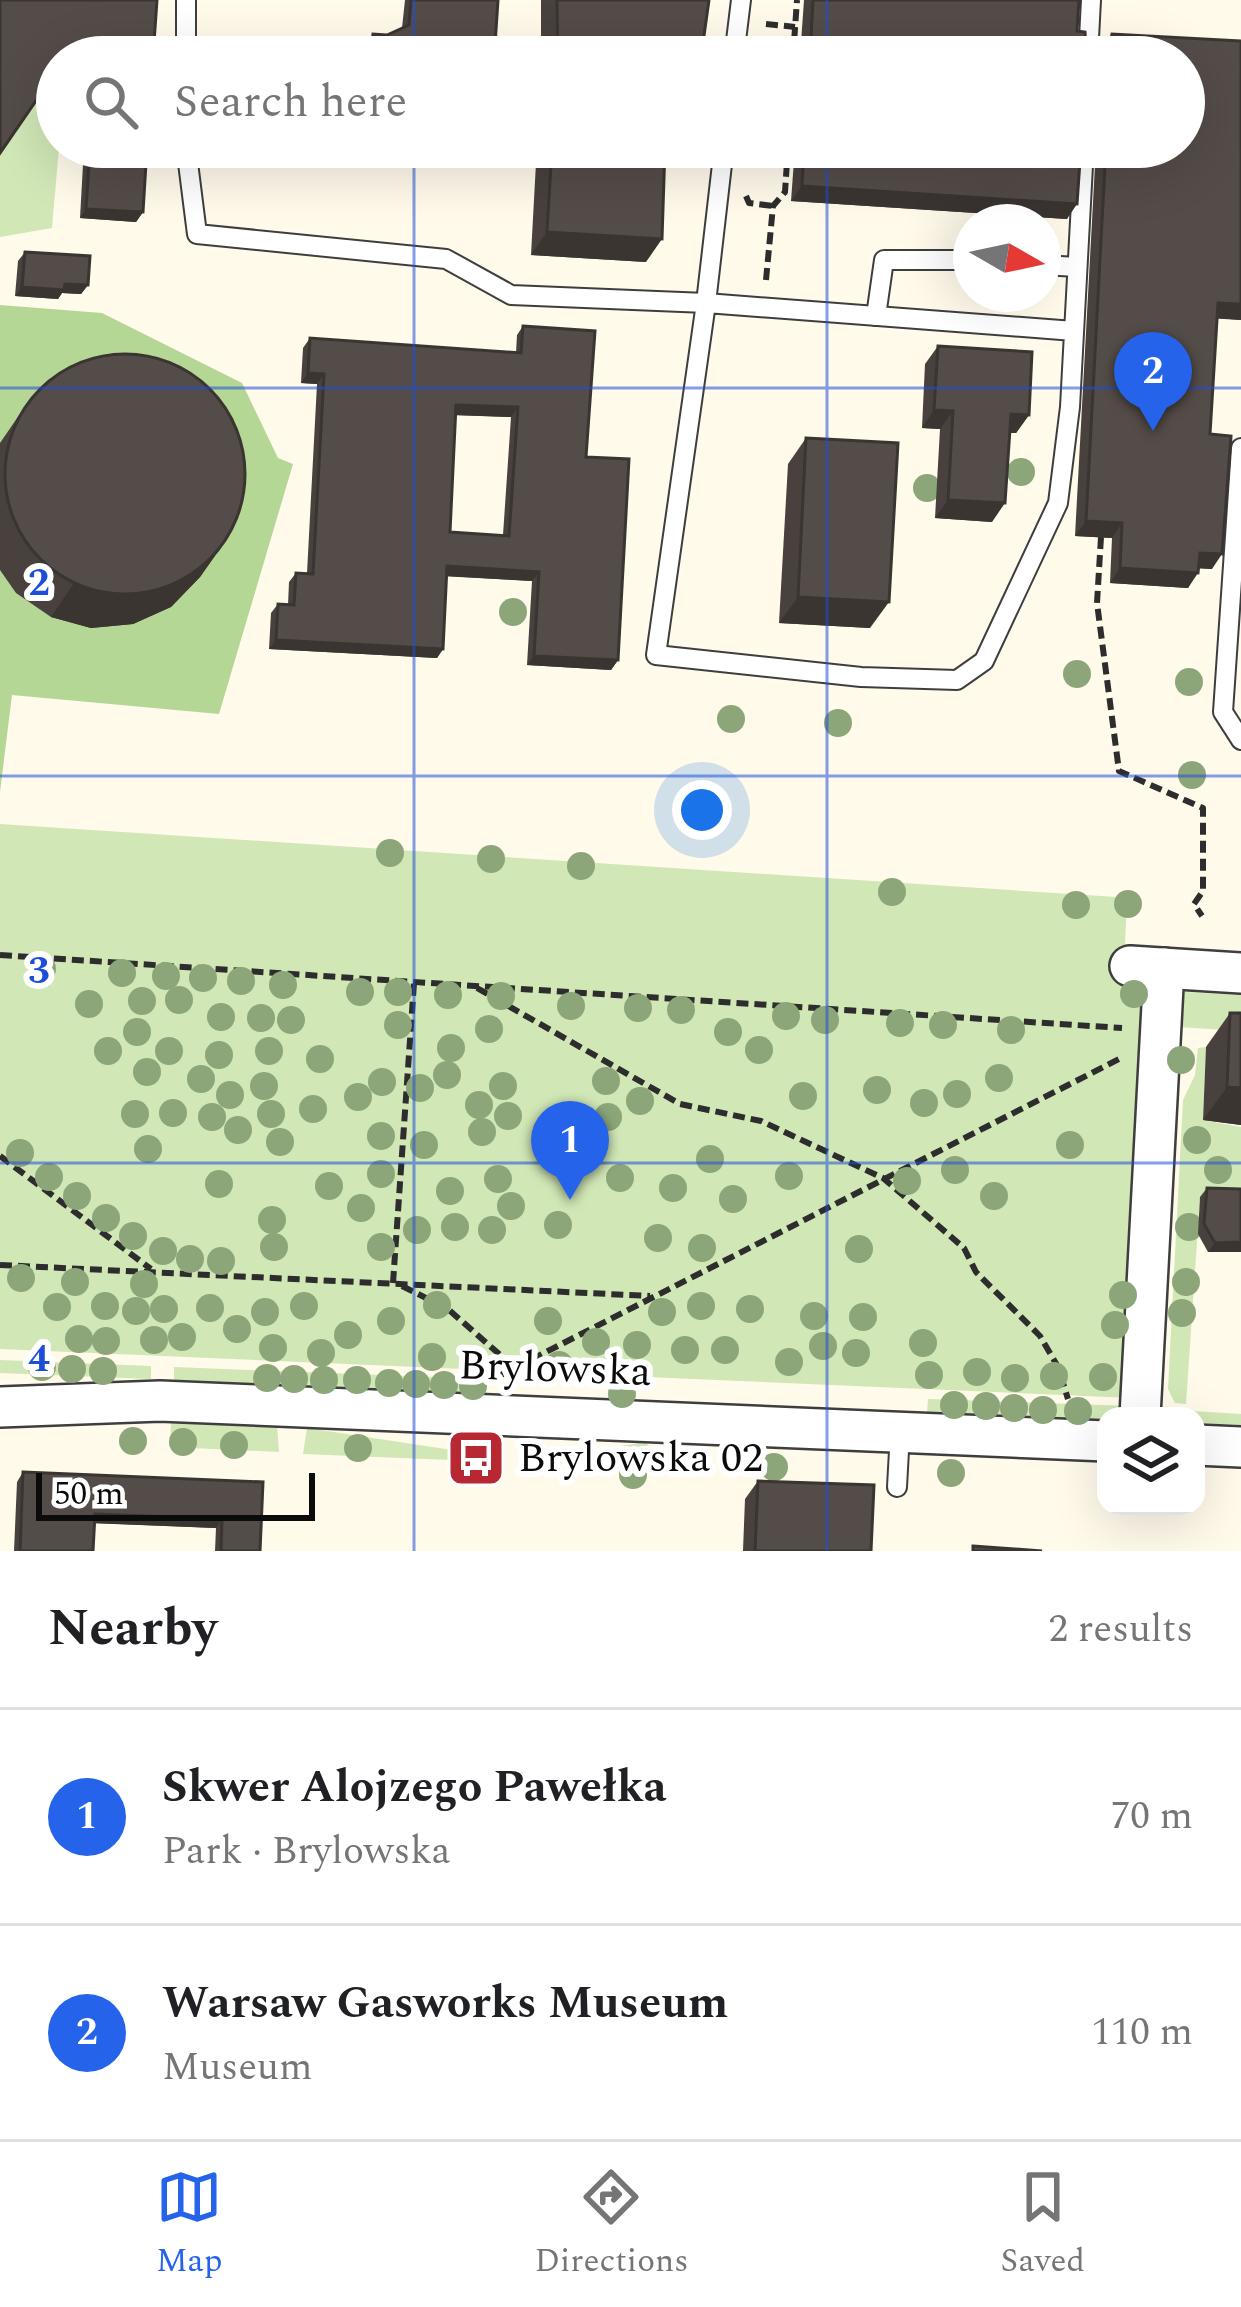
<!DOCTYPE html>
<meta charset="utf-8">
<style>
:root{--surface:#fff;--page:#f2f2f2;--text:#202124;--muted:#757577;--line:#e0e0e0;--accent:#2563eb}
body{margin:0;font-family:Spectral,serif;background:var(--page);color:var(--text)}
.controls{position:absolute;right:36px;bottom:36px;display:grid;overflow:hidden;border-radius:24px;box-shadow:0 12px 48px #0002}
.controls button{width:108px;height:108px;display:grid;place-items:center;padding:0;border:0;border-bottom:3px solid var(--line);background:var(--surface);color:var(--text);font:60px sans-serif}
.compass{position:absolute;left:953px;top:204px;width:108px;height:108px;border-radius:50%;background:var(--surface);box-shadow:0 12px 48px #0002;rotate:99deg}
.scale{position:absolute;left:36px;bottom:30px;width:279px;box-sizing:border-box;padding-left:12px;border:6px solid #0b0b0b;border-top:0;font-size:33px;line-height:42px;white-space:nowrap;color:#0b0b0b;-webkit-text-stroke:9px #fff;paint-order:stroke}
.you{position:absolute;left:702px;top:810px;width:42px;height:42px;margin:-30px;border:9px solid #fff;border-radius:50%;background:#1a73e8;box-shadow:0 0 0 18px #1a73e833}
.badge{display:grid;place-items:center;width:78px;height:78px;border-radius:50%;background:var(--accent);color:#fff;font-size:39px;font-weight:700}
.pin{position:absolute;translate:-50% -99px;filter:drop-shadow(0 3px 6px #0008)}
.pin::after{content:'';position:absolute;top:63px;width:42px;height:36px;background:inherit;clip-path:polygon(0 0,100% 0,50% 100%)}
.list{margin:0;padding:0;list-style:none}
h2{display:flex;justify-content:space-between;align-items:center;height:156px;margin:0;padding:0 48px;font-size:51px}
h2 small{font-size:39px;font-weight:400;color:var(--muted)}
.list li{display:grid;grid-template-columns:78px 1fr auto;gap:36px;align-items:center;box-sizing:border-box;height:216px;padding:0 48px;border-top:3px solid var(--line)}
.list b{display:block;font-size:45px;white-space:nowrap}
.list p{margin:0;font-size:39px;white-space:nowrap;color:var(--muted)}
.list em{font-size:39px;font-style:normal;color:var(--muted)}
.icon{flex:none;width:66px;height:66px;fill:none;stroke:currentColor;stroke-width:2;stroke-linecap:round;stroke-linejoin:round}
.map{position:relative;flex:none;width:1241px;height:1551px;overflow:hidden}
.search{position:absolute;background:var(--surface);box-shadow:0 12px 48px #0002;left:36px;right:36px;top:36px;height:132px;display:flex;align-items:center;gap:30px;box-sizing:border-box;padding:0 42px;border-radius:66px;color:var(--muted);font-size:45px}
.sheet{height:588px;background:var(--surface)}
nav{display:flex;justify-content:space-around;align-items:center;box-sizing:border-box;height:168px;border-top:3px solid var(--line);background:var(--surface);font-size:33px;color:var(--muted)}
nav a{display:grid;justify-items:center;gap:6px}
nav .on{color:var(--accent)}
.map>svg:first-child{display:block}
.green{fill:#d1e7b6}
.forest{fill:#b5d795}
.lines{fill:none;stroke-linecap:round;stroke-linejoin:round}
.service-casing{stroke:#3e3e3e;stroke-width:22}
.minor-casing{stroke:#3e3e3e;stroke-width:44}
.path{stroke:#2d2d2d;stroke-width:6;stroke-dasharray:12 6;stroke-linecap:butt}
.service{stroke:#fff;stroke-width:18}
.minor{stroke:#fff;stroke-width:39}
.tree{fill:#8ca67a}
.wall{fill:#48413e;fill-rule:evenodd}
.shaded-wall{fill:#3b3532}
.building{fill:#544c48;stroke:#3b3532;stroke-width:3;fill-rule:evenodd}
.grid{fill:none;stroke:#1d4ed8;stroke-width:3;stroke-opacity:0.55}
.labels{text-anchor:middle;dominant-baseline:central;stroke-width:12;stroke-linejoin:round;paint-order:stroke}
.street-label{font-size:42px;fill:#0b0b0b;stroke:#fff}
.poi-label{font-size:42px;fill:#0b0b0b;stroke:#fff;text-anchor:start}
.grid-label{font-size:39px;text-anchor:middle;font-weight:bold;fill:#1d4ed8;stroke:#fff;stroke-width:12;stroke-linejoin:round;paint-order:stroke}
</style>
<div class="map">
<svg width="1241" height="1551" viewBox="0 0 1241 1551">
<rect width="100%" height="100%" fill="#fffaea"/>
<g class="green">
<polygon points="0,0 57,57 59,147 52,228 0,237"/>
<polygon points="0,824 1132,898 1127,902 1123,984 1147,993 1132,1398 0,1349"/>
<polygon points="1185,992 1241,995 1241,1031 1178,1027"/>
<polygon points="1206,1047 1203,1120 1241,1127 1241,1199 1200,1198 1186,1404 1175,1403 1168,1389 1183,1100 1195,1075 1198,1048"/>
<polygon points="0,1360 151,1366 151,1379 0,1373"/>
<polygon points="174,1367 487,1379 487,1380 486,1394 174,1380"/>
<polygon points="928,1399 1131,1406 1126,1416 1106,1420 927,1413"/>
<polygon points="1159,1409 1241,1414 1241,1425 1196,1423 1196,1416 1162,1416"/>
<polygon points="171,1421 277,1425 279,1452 170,1447"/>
<polygon points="307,1428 452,1450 451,1460 303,1454"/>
<polygon points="647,1442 651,1467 555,1463 556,1456"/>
</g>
<path class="forest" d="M 0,305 L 102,313 L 242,383 L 278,458 L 293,464 L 219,714 L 12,695 L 0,792 L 0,570 C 71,616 86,646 171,607 L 0,443 Z"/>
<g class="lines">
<g class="service-casing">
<g id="service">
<polyline points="186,0 186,57"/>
<polyline points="734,57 741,0"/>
<polyline points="1088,57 1091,0"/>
<polyline points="186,147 197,234 446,259 511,295 706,303 724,147"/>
<polyline points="1043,265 1077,267"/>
<polyline points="876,316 884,260 971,260"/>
<polyline points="1074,331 706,303 656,655 861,677 957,680 984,661 1058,503 1070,407 1084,147"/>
<polyline points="1241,448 1223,712 1241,740"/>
<polyline points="897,1487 900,1432"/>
</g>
</g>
<g class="minor-casing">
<g id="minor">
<polyline points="1130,966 1241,973"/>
<polyline points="0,1407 160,1401 1106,1441"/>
<polyline points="1140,1416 1164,968"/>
<polyline points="1196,1445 1241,1447"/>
</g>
</g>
<g class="path">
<polyline points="766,24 795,27"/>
<polyline points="793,57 797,0"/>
<polyline points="746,196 749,203 773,206"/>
<polyline points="766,280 773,206 785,192 788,147"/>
<polyline points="1101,537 1097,603 1119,771 1203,808 1203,891 1194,904 1202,916"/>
<polyline points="0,955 1122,1028"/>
<polyline points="477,988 680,1104 761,1121 883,1178 964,1248 976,1272 1040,1336 1058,1367 1068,1399"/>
<polyline points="0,1156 151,1269"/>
<polyline points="0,1265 650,1296"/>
<polyline points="393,1283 414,983"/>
<polyline points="402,1286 448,1309 515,1368"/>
<polyline points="499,1376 1121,1058"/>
</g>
<use href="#service" class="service"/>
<use href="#minor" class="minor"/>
</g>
<g class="tree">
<circle cx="1021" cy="472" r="14"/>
<circle cx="927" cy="488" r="14"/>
<circle cx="513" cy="612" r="14"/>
<circle cx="1077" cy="674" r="14"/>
<circle cx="1189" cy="682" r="14"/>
<circle cx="731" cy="719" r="14"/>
<circle cx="838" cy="723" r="14"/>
<circle cx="1192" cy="775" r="14"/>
<circle cx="390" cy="853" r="14"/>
<circle cx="491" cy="859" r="14"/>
<circle cx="581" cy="866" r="14"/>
<circle cx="892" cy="892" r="14"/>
<circle cx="1128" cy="904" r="14"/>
<circle cx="1076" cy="905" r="14"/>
<circle cx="42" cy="969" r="14"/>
<circle cx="122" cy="973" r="14"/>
<circle cx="166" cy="976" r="14"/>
<circle cx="203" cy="978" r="14"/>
<circle cx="241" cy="981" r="14"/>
<circle cx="283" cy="985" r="14"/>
<circle cx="360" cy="992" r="14"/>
<circle cx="398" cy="992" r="14"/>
<circle cx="1134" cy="994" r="14"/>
<circle cx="448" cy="995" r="14"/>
<circle cx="501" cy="996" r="14"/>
<circle cx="179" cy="1000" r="14"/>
<circle cx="142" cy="1001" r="14"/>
<circle cx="89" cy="1004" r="14"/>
<circle cx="571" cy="1006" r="14"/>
<circle cx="638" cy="1008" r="14"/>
<circle cx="681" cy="1010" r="14"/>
<circle cx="786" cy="1016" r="14"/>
<circle cx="221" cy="1017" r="14"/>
<circle cx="261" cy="1018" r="14"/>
<circle cx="291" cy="1020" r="14"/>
<circle cx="825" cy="1020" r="14"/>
<circle cx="900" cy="1023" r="14"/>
<circle cx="398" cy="1025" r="14"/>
<circle cx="943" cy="1025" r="14"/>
<circle cx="489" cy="1029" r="14"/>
<circle cx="1011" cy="1030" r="14"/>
<circle cx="137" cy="1032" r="14"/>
<circle cx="728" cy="1032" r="14"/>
<circle cx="451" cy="1048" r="14"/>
<circle cx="759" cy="1050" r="14"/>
<circle cx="108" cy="1051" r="14"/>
<circle cx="169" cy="1051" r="14"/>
<circle cx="269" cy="1051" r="14"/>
<circle cx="219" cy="1055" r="14"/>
<circle cx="320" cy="1059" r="14"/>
<circle cx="1181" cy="1060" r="14"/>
<circle cx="147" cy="1072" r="14"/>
<circle cx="447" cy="1075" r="14"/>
<circle cx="999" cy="1078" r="14"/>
<circle cx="201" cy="1079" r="14"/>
<circle cx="606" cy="1081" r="14"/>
<circle cx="382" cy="1082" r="14"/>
<circle cx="264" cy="1086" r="14"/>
<circle cx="503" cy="1086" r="14"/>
<circle cx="420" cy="1088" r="14"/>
<circle cx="877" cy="1090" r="14"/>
<circle cx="957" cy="1094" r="14"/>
<circle cx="230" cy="1095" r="14"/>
<circle cx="803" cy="1096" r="14"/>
<circle cx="358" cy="1097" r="14"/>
<circle cx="640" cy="1101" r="14"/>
<circle cx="924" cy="1103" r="14"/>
<circle cx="479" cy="1105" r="14"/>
<circle cx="313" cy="1109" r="14"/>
<circle cx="173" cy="1113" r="14"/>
<circle cx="135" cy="1114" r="14"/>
<circle cx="271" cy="1114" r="14"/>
<circle cx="508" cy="1116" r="14"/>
<circle cx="212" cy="1117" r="14"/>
<circle cx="608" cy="1117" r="14"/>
<circle cx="565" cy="1127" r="14"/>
<circle cx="238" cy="1130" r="14"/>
<circle cx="482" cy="1132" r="14"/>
<circle cx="381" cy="1136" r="14"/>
<circle cx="1197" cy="1140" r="14"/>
<circle cx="280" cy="1142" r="14"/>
<circle cx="424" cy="1145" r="14"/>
<circle cx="1070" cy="1145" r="14"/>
<circle cx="148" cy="1149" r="14"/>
<circle cx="20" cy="1153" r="14"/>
<circle cx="710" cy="1159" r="14"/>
<circle cx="955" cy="1170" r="14"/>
<circle cx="1218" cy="1170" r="14"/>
<circle cx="381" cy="1174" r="14"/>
<circle cx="789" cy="1176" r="14"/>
<circle cx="49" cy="1177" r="14"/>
<circle cx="620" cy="1178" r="14"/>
<circle cx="498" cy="1179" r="14"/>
<circle cx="907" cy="1181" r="14"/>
<circle cx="219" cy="1184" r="14"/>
<circle cx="329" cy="1186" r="14"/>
<circle cx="673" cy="1188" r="14"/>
<circle cx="450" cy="1191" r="14"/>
<circle cx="77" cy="1196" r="14"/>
<circle cx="994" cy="1196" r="14"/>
<circle cx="733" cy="1199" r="14"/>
<circle cx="511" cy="1206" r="14"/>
<circle cx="361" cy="1208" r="14"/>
<circle cx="106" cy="1218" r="14"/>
<circle cx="272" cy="1220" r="14"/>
<circle cx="558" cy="1225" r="14"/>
<circle cx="455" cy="1227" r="14"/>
<circle cx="1189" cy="1227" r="14"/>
<circle cx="417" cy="1230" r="14"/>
<circle cx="492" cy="1230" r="14"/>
<circle cx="133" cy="1236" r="14"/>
<circle cx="658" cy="1238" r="14"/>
<circle cx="274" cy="1247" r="14"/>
<circle cx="381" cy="1247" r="14"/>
<circle cx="702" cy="1248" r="14"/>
<circle cx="859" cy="1249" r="14"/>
<circle cx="163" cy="1251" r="14"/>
<circle cx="190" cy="1259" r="14"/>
<circle cx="221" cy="1261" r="14"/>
<circle cx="21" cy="1278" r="14"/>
<circle cx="75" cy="1282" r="14"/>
<circle cx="1186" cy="1282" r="14"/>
<circle cx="144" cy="1284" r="14"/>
<circle cx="1123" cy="1295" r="14"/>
<circle cx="437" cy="1305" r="14"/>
<circle cx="105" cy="1306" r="14"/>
<circle cx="304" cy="1306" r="14"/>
<circle cx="701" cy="1306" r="14"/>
<circle cx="57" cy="1307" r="14"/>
<circle cx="210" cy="1308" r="14"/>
<circle cx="164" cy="1309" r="14"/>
<circle cx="750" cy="1309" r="14"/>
<circle cx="136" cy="1311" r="14"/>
<circle cx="265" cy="1312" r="14"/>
<circle cx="662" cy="1312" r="14"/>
<circle cx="1182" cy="1313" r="14"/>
<circle cx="814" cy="1316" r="14"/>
<circle cx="863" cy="1317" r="14"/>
<circle cx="391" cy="1321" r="14"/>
<circle cx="548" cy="1321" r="14"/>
<circle cx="1115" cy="1325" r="14"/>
<circle cx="237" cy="1329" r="14"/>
<circle cx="348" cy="1335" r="14"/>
<circle cx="182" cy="1337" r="14"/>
<circle cx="79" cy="1339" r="14"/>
<circle cx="154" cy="1340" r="14"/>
<circle cx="106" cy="1341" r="14"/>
<circle cx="596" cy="1342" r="14"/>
<circle cx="923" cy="1343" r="14"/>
<circle cx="637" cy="1345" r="14"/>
<circle cx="823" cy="1346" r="14"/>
<circle cx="273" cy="1348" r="14"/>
<circle cx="685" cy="1350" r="14"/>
<circle cx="725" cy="1350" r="14"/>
<circle cx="321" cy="1353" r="14"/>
<circle cx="856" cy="1353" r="14"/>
<circle cx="432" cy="1357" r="14"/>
<circle cx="789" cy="1362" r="14"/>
<circle cx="559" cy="1365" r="14"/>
<circle cx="42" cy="1367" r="14"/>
<circle cx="72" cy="1369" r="14"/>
<circle cx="103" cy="1371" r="14"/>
<circle cx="977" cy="1372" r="14"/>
<circle cx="929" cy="1375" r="14"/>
<circle cx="1054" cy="1376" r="14"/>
<circle cx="1103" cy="1377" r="14"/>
<circle cx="267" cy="1378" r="14"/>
<circle cx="1015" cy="1378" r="14"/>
<circle cx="294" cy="1379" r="14"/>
<circle cx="324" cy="1380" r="14"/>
<circle cx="357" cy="1380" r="14"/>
<circle cx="389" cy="1383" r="14"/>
<circle cx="416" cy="1384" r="14"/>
<circle cx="444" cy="1385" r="14"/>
<circle cx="473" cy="1386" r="14"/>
<circle cx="622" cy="1394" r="14"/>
<circle cx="954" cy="1405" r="14"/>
<circle cx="986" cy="1406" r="14"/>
<circle cx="1014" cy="1408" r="14"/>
<circle cx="1043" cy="1410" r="14"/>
<circle cx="1078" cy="1411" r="14"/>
<circle cx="133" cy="1441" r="14"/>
<circle cx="183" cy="1442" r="14"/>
<circle cx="234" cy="1445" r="14"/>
<circle cx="358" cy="1448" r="14"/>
<circle cx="688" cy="1462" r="14"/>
<circle cx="774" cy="1467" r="14"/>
<circle cx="951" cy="1473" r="14"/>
<circle cx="633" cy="1475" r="14"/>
</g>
<g class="wall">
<polygon points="405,0 498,0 488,55 483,54 483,57 365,57 366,44 373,34 387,35 402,28"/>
<polygon points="541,0 709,0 701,57 541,57"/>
<polygon points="804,0 1079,0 1077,31 1086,47 1097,55 1101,54 1102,49 1112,34 1241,41 1241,320 1217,318 1210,434 1212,569 1199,568 1188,588 1110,583 1112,538 1075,536 1096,147 1184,147 1184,57 800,57"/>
<polygon points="84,147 147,147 143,212 136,222 80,218"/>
<polygon points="547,147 665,147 646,262 531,255 536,163"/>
<polygon points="795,147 1081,147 1067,219 791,201"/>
<polygon points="25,252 88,285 81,294 62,293 58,299 15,296 18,261"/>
<path d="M 523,326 L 586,457 L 618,660 L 611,670 L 527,665 L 532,581 L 447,576 L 443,649 L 437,658 L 269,649 L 271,613 L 278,604 L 288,605 L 289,582 L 296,573 L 307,573 L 317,384 L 301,383 L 303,348 L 310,338 L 516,353 L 517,335 ZM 456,415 L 511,417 L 503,535 L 450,532 Z"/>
<polygon points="938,346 1029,415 1016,433 1009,433 992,522 935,518 940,429 922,428 925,364"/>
<polygon points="24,408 224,543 200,577 171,607 133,624 91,628 51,617 16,593 0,570 0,443"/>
<polygon points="806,438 870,628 779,623 788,464"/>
<polygon points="1230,1013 1241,1013 1241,1125 1203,1120 1206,1047"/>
<polygon points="1207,1188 1241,1189 1241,1252 1208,1252 1198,1234 1200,1197"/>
<polygon points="23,1472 263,1482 260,1551 215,1551 216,1528 94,1523 93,1551 14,1551 17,1482"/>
<polygon points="758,1481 871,1551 743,1551 745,1499"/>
</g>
<g class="shaded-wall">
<polygon points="484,44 495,45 488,55 477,54"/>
<polygon points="49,82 57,84 57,95 42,91"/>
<polygon points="231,147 382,147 502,155 495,165"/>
<polygon points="802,186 1077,204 1067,219 791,201"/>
<polygon points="86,209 143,212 136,222 80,218"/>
<polygon points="547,232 662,239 646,262 531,255"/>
<polygon points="65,284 88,285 81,294 62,293 58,299 15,296 22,287"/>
<polygon points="1218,303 1241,304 1241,320 1207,318"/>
<polygon points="308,373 324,374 317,384 301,383"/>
<polygon points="456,405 518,407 511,417 450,415"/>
<polygon points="934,410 953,411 940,429 922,428"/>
<polygon points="1011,414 1029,415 1016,433 998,432"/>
<polygon points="948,500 1005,503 992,522 935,518"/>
<polygon points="1086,521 1122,523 1112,538 1075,536"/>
<polygon points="224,543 200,577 171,607 133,624 91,628 51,617 74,583"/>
<polygon points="1200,553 1222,554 1212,569 1190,568"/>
<polygon points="447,566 539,572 532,581 441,576"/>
<polygon points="1120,568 1198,573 1188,588 1110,583"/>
<polygon points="798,597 889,602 870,628 779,623"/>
<polygon points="276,640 443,649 437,658 269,649"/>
<polygon points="534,656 618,660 611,670 527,665"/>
<polygon points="1227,1087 1241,1088 1241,1125 1203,1120"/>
<polygon points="1241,1242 1241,1252 1208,1252 1215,1243"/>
<polygon points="95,1514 222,1519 216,1528 88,1523"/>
</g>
<g class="building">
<polygon points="0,0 157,0 153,57 57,57 57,84 49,82 0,153"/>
<polygon points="411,0 498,0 495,45 484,44 483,57 371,57 373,34 387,35 409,25"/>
<polygon points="557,0 709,0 701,57 558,57"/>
<polygon points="813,0 1079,0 1077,31 1085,32 1086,47 1097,55 1109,50 1112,34 1241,41 1241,304 1218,303 1210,434 1231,436 1222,554 1200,553 1198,573 1120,568 1122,523 1086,521 1106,147 1184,147 1184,57 810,57"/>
<polygon points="90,147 147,147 143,212 86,209"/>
<polygon points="382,147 502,147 502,155"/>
<polygon points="552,147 665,147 662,239 547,232"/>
<polygon points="804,147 1081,147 1077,204 802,186"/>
<polygon points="25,252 90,256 88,285 65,284 64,290 22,287"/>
<path d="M 523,326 L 595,331 L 586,457 L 629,459 L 618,660 L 534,656 L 539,572 L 447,566 L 443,649 L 276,640 L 278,604 L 294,605 L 296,573 L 313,574 L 324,374 L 308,373 L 310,338 L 521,353 ZM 456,405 L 518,407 L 509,536 L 450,532 Z"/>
<polygon points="938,346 1032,352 1029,415 1011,414 1005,503 948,500 953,411 934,410"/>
<circle cx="125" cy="474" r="120"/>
<polygon points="806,438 898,443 889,602 798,597"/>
<polygon points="1230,1013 1241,1013 1241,1088 1227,1087"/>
<polygon points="1207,1188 1241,1189 1241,1242 1215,1243 1204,1224"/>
<polygon points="23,1472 263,1482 260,1551 221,1551 222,1519 95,1514 93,1551 20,1551"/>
<polygon points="758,1481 874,1485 871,1551 755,1551"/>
<polygon points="973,1546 1042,1551 973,1551"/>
</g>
<path class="grid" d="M 414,0 L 414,57M 827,0 L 827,57M 414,147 L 414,1551M 827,147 L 827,1551M 0,388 L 1241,388M 0,776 L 1241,776M 0,1163 L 1241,1163"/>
<defs>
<g id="bus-square" transform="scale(3)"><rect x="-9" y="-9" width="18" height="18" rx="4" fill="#b72832" stroke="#fff"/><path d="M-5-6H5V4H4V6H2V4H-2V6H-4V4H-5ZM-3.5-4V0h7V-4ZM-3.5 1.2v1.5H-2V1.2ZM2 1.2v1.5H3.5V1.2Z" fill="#fff"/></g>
</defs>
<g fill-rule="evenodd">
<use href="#bus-square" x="476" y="1458"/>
</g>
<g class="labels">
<g class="street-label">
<text transform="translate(555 1369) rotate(2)">Brylowska</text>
</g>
<g class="poi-label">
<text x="518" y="1458">Brylowska 02</text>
</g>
</g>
<g class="grid-label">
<text x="39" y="595">2</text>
<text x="39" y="983">3</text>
<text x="39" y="1371">4</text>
</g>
</svg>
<div class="controls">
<button><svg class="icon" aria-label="layers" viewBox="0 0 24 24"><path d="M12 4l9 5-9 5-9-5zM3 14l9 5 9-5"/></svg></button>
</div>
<svg class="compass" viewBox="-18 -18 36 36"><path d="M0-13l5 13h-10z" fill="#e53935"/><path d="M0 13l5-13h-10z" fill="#757577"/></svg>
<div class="scale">50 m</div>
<div class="you"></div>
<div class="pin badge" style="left:570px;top:1200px">1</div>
<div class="pin badge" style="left:1153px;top:431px">2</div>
<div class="search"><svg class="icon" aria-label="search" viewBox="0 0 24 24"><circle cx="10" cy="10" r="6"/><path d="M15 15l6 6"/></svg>Search here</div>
</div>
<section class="sheet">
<h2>Nearby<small>2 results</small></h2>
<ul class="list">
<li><span class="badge">1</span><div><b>Skwer Alojzego Pawełka</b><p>Park · Brylowska</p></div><em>70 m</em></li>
<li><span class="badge">2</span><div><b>Warsaw Gasworks Museum</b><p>Museum</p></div><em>110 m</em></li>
</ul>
</section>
<nav>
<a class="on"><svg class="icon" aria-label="map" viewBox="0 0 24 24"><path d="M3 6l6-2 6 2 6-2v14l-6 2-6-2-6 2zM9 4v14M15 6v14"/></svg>Map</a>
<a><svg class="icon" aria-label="directions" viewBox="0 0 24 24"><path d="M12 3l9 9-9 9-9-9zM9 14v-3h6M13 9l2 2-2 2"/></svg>Directions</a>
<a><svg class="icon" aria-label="saved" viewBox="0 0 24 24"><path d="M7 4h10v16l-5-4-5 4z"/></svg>Saved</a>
</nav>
